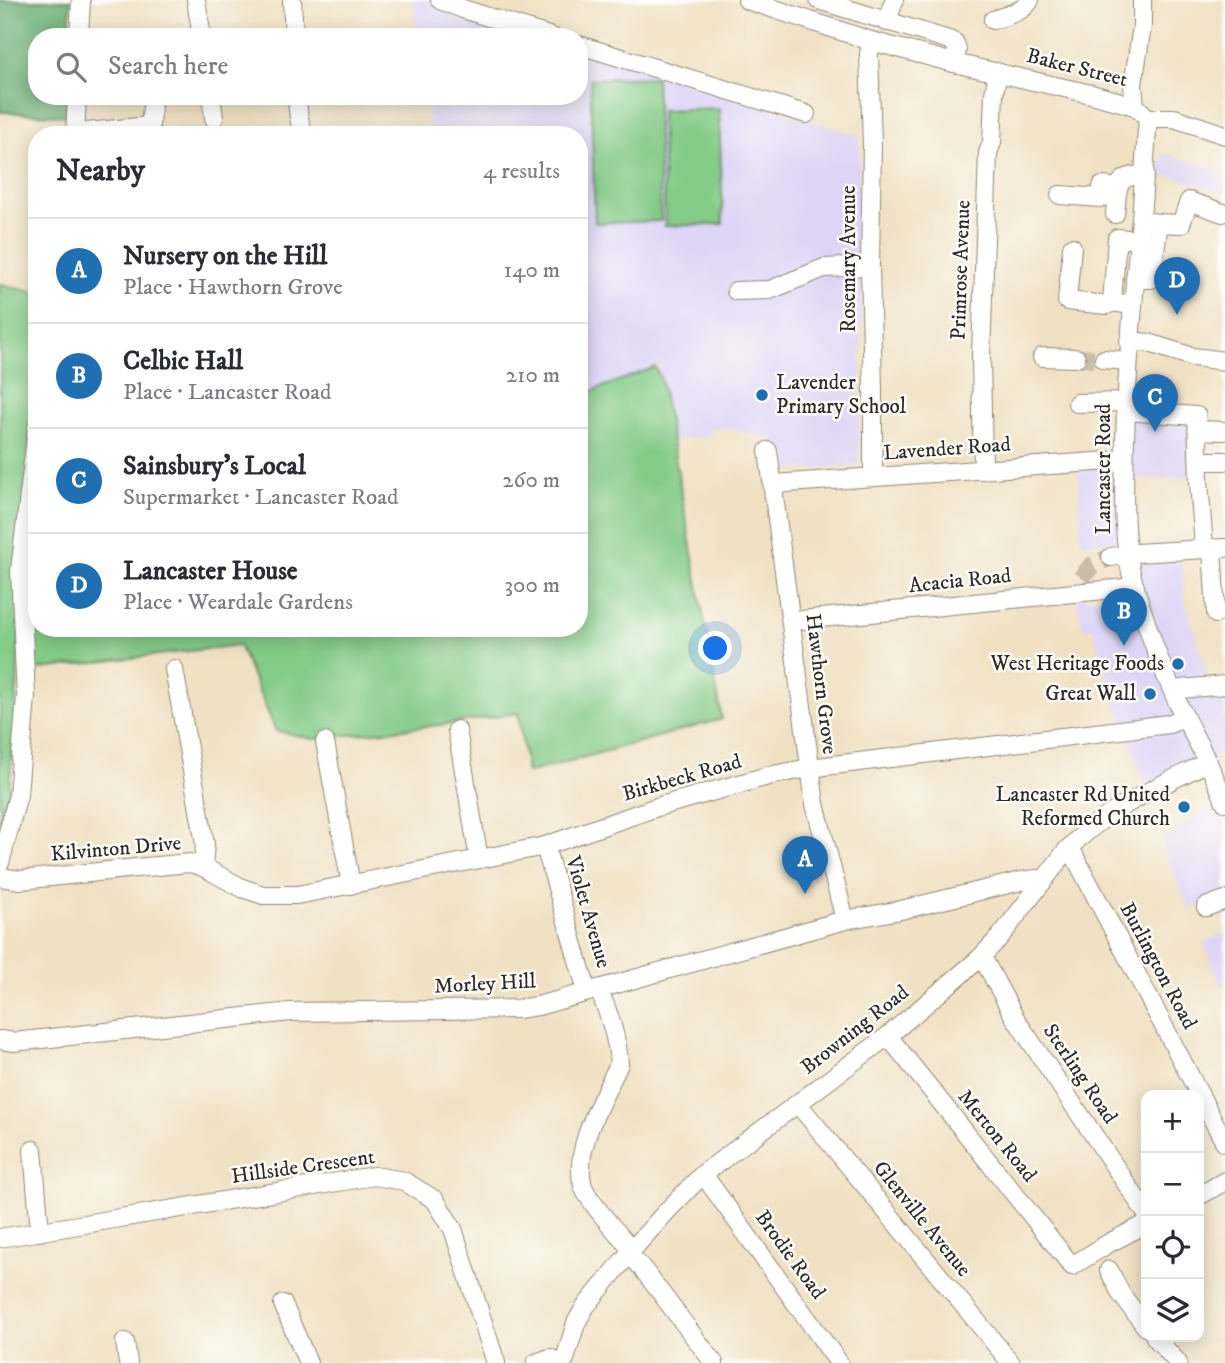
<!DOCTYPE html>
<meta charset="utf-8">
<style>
:root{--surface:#fff;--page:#f7f7f7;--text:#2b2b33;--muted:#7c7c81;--line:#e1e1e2;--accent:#1f6fb2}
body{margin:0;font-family:"IM FELL DW Pica",serif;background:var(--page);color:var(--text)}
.controls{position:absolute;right:21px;bottom:21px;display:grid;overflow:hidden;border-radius:14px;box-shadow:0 4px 18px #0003}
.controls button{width:63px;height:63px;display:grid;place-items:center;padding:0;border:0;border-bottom:2px solid var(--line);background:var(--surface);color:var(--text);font:35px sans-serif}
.you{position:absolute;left:716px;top:649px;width:24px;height:24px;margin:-18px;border:5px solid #fff;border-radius:50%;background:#1a73e8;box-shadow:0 0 0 10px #1a73e833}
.badge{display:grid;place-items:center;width:46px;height:46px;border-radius:50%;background:var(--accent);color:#fff;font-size:23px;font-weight:700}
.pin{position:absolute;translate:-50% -58px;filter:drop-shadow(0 2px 4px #0008)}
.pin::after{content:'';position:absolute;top:37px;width:24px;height:21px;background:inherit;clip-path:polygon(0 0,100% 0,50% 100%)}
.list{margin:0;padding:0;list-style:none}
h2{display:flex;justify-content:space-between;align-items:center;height:91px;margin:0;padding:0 28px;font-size:30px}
h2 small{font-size:23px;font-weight:400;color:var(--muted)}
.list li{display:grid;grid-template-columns:46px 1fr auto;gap:21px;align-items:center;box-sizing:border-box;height:105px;padding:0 28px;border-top:2px solid var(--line)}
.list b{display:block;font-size:26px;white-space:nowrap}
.list p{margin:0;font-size:23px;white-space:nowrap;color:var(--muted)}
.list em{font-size:23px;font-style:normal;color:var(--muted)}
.icon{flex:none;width:38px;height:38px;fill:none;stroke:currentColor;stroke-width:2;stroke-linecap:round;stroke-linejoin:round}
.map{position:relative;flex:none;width:1225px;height:1363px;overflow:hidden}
.search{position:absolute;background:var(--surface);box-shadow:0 4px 18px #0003;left:28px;top:28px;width:560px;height:77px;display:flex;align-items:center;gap:18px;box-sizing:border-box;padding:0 24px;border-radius:28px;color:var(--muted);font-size:26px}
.panel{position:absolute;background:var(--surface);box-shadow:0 4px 18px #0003;left:28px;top:126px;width:560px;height:511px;border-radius:28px}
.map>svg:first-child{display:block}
.built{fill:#ddd5f6}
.green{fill:#84cb87;stroke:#587b59;stroke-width:2}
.forest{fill:#6baf74;stroke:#4b6d50;stroke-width:2}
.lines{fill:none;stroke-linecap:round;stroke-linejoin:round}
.minor-tunnel{stroke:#c9bda5;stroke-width:18;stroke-dasharray:18 9;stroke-linecap:butt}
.minor-casing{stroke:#8e8677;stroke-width:20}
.minor{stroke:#fff;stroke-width:18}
.poi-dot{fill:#1f6fb2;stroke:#fdfcf7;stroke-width:2.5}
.labels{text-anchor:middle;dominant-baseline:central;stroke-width:5;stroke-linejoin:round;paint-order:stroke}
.street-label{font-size:21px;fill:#2b2b2b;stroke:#fdfcf7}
.poi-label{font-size:21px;fill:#2b2b2b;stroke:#fdfcf7;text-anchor:end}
</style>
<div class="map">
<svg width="1225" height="1363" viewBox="0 0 1225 1363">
<rect width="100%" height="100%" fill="#fdfcf7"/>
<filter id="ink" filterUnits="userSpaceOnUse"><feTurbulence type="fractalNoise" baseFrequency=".0143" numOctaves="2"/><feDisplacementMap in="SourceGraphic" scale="14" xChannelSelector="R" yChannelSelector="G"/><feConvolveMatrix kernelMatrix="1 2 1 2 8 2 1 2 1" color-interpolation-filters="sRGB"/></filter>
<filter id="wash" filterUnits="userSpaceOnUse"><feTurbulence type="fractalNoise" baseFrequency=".00686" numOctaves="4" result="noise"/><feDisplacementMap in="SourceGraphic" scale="28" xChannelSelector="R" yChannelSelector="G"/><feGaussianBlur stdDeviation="1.57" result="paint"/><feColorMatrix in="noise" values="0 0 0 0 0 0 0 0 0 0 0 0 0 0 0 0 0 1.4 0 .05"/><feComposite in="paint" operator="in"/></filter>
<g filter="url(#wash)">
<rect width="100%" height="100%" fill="#f0e1c3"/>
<g class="built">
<polygon points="413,0 427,0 543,37 418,37"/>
<polygon points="579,48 859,136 862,295 859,465 780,470 778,450 775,442 765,436 724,428 708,429 709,436 671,440 658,363 655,367 579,396 579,135 431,135 426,96 579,96"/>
<polygon points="1164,153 1225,173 1225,193 1158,172"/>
<polygon points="1129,415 1192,420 1194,477 1131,480"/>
<polygon points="1120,449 1124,542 1081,542 1078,452"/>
<polygon points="1181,559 1185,599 1211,692 1225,694 1225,752 1203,760 1149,792 1108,681 1093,628 1084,630 1076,599 1143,594 1136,561"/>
<polygon points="1225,784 1225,895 1189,909 1161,841 1220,800"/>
<polygon points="1225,933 1225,984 1221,986 1204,942"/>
</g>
<g class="green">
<polygon points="656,77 661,221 595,223 590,79"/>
<polygon points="719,108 723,224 665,226 661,110"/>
<polygon points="0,284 37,293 37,391 31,425 17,687 9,791 0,824"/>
<polygon points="655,367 661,380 722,719 527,773 518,713 448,724 313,739 276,731 239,645 34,670 23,569 37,567 37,628 579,628 579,396"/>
</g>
<polygon class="forest" points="0,0 71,0 69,37 37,37 37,96 67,96 66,116 0,112"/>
</g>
<g filter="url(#ink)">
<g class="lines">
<g class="minor-tunnel">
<polyline points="1076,358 1104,359"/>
<polyline points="1082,578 1091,566 1111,557"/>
</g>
<g class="minor-casing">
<g id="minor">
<polyline points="196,0 202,37"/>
<polyline points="292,0 294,37"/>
<polyline points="440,0 463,9 552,37"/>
<polyline points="747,0 871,41 954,63 1091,94 1135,106 1148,118 1174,118 1225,135"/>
<polyline points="818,0 949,40 955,43 957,50 954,63"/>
<path d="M 993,20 C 1006,15 1023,13 1030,0"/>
<polyline points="887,22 894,0"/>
<polyline points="79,37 81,0"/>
<polyline points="871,41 869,54 872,144 870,266 873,389 873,477"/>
<polyline points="579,45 806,114"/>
<polyline points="211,96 214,118"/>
<path d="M 297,96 C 298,110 298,123 305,135"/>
<polyline points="1135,106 1133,85 1142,26 1142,0"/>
<path d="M 1148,118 C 1145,151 1144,184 1141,218 C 1134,292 1127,365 1125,440 C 1124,488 1121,541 1135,588 C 1148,631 1164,675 1184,716 C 1199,745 1214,772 1225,802"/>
<polyline points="75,133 150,126 152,107"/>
<polyline points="75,135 77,96"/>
<polyline points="1060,195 1101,198 1102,186 1118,188"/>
<path d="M 1115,214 C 1118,188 1114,175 1145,175"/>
<polyline points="1159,223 1181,224 1189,201 1223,213"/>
<polyline points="1072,247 1067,301 1107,305 1112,302"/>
<polyline points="1135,279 1151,279 1159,223 1141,221"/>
<polyline points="736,291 770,290 824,268 870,266"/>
<polyline points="1132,305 1112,302 1117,238 1139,240"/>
<polyline points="1129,341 1149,343 1193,357 1225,361"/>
<polyline points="1042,357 1076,358"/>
<polyline points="1104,359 1128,361"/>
<polyline points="1077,403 1126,402"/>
<polyline points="1125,411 1197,416 1199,481 1204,548"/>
<polyline points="1198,430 1225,431"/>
<polyline points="768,451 815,804 845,920"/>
<polyline points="1199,461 1225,461"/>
<polyline points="983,470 981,356 988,153 992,142 994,94 998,72"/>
<polyline points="773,484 1124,460"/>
<polyline points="1212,548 1216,614"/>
<polyline points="1111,557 1135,553 1225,548"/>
<polyline points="791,621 1135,587"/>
<polyline points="174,669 205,844 203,867"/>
<polyline points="1173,691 1181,689 1225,685"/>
<polyline points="457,730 479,859"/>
<polyline points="325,742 351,885"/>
<polyline points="545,846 587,991"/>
<polyline points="1067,850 1074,855 1225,1143"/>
<polyline points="0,863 18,795 26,696 20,570 37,428"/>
<polyline points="0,877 21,880 146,867 190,863 203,867 242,888 263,895 297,895 545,846 657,807 768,776 809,768 1169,724 1185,717"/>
<polyline points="1206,907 1225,900"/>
<polyline points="980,958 986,964 1015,1018 1146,1213"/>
<path d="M 598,989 C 608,1009 618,1041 619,1064 C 604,1097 572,1149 583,1186 C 588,1202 620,1235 632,1250"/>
<polyline points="888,1036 1072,1266 1109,1243 1146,1224"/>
<polyline points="0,1040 14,1042 291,1012 517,1009 538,1006 845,920 901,910 1021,881 1037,879 1043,881"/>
<polyline points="798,1104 1011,1363"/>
<polyline points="33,1150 40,1232"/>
<polyline points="703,1174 839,1363"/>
<polyline points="1199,1196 1225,1181"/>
<polyline points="0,1238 374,1176 404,1181 435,1200 453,1229 496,1363"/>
<polyline points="629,1254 642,1268 714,1363"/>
<polyline points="1109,1270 1121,1294 1146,1327"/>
<polyline points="283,1304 308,1363"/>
<polyline points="1155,1337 1178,1363"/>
<polyline points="125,1342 128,1363"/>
<polyline points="536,1363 550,1358 558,1362"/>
<path d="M 557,1363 L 565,1359 L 576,1323 L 585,1307 L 632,1250 L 666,1212 L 703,1174 L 888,1036 L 980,958 L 1000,937 L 1067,850 C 1104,810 1160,786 1208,762"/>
</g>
</g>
<use href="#minor" class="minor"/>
</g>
</g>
<g class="poi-dot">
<circle cx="762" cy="395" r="7"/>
<circle cx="1178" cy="664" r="7"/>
<circle cx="1150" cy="694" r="7"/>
<circle cx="1184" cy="807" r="7"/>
</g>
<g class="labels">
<g class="street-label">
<text transform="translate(1077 68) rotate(14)">Baker Street</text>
<text transform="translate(849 259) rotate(-90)">Rosemary Avenue</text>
<text transform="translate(961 270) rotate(-88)">Primrose Avenue</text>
<text transform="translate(947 449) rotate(-4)">Lavender Road</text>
<text transform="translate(1104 469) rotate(-90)">Lancaster Road</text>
<text transform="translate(960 581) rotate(-6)">Acacia Road</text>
<text transform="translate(821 684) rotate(83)">Hawthorn Grove</text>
<text transform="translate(682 778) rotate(-16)">Birkbeck Road</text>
<text transform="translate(116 849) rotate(-5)">Kilvinton Drive</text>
<text transform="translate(588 912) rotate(74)">Violet Avenue</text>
<text transform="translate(1158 966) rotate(62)">Burlington Road</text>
<text transform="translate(485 984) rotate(-3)">Morley Hill</text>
<text transform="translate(855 1030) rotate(-38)">Browning Road</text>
<text transform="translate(1080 1074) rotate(56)">Sterling Road</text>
<text transform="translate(997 1136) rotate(51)">Merton Road</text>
<text transform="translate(303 1167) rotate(-8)">Hillside Crescent</text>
<text transform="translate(922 1219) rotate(51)">Glenville Avenue</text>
<text transform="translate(790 1255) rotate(54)">Brodie Road</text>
</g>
<g class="poi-label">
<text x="776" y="383" text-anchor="start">Lavender<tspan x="776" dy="24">Primary School</tspan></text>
<text x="1164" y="664">West Heritage Foods</text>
<text x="1136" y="694">Great Wall</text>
<text x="1170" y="795">Lancaster Rd United<tspan x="1170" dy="24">Reformed Church</tspan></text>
</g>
</g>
</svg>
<div class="controls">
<button>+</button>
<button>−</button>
<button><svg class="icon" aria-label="locate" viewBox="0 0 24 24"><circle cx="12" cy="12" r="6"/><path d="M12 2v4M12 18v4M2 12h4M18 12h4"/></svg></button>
<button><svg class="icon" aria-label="layers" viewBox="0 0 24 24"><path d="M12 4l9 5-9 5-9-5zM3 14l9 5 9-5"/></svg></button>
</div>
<div class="you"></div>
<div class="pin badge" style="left:805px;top:894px">A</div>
<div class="pin badge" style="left:1124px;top:646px">B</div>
<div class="pin badge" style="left:1155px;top:432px">C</div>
<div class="pin badge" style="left:1177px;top:315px">D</div>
<div class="search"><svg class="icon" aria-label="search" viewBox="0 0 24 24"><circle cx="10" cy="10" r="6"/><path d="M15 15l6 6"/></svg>Search here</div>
<section class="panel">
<h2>Nearby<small>4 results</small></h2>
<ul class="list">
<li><span class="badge">A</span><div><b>Nursery on the Hill</b><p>Place · Hawthorn Grove</p></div><em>140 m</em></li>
<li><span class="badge">B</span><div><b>Celbic Hall</b><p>Place · Lancaster Road</p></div><em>210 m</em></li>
<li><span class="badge">C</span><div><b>Sainsbury's Local</b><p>Supermarket · Lancaster Road</p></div><em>260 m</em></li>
<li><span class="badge">D</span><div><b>Lancaster House</b><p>Place · Weardale Gardens</p></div><em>300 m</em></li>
</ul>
</section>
</div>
